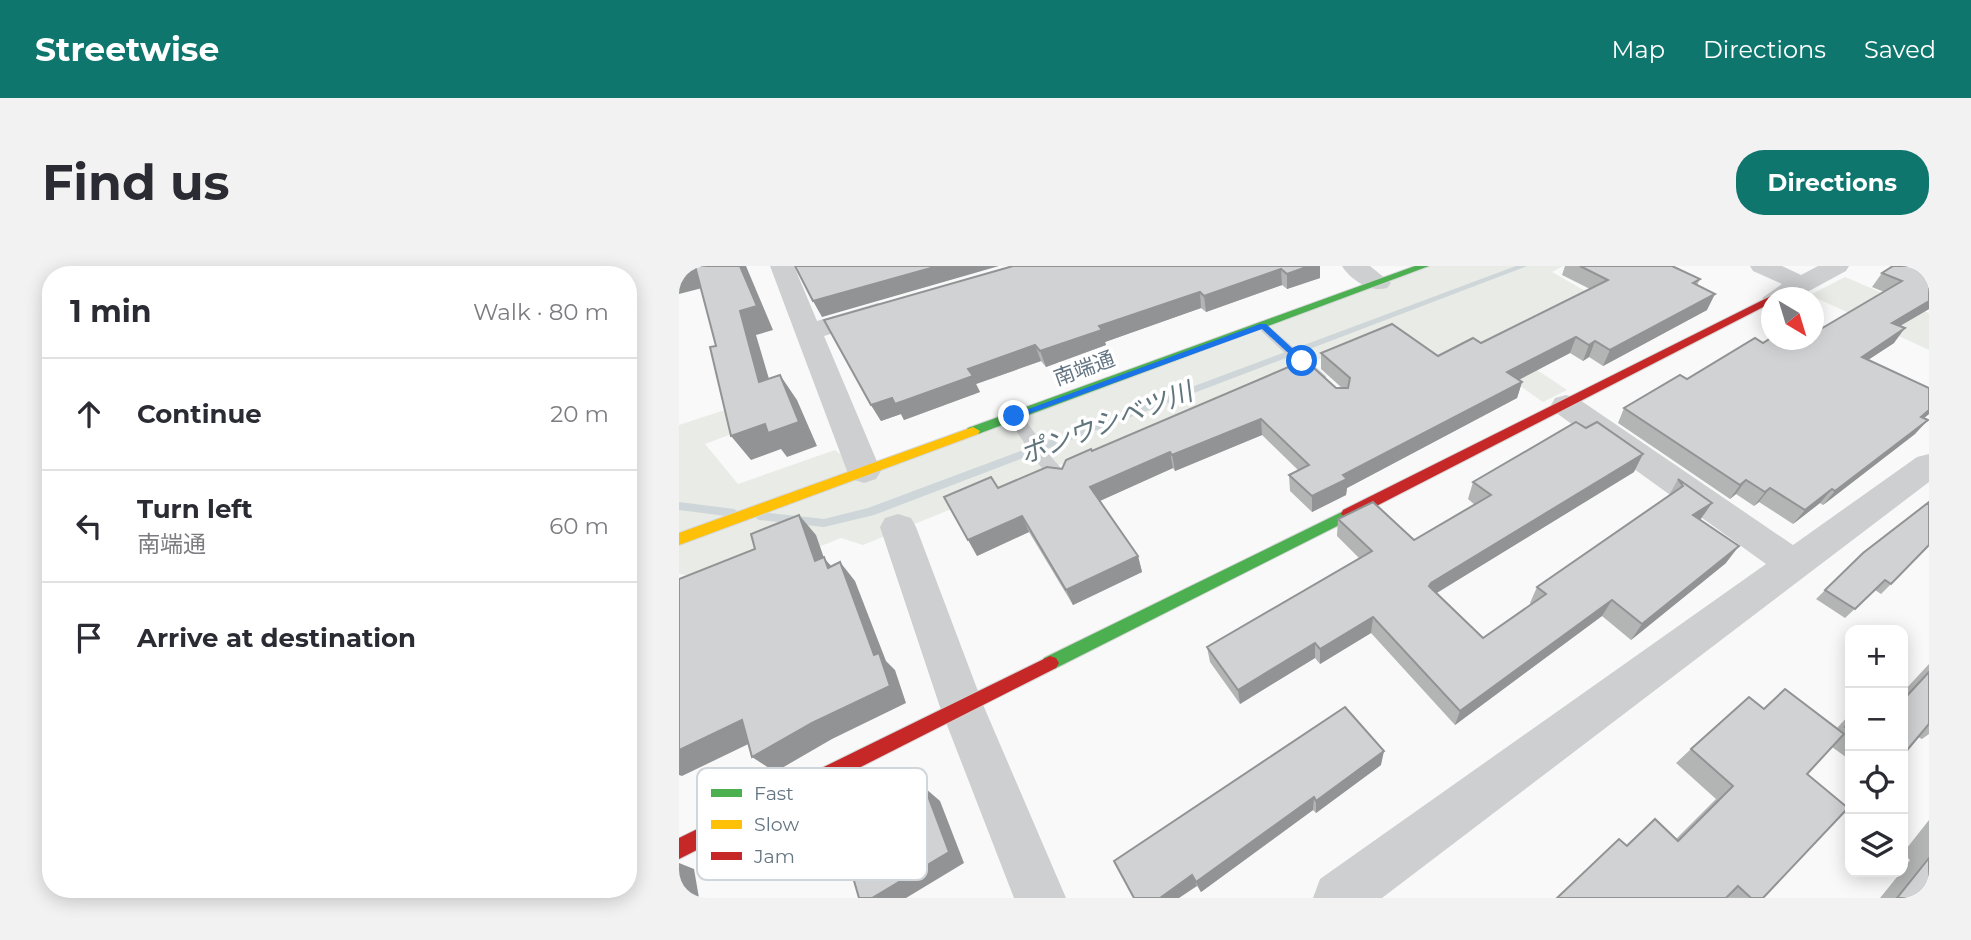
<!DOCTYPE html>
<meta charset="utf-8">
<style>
:root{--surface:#fff;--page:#f2f2f3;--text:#2b2b33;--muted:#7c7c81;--line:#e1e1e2;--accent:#0f766e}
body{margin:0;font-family:Montserrat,"Noto Sans JP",sans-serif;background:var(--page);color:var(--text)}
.controls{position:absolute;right:21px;bottom:21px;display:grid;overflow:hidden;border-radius:14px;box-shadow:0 4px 18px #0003}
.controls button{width:63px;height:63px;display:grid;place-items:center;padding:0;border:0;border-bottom:2px solid var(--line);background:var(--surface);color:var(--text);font:35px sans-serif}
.compass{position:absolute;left:1082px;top:21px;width:63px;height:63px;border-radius:50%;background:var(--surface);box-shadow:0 4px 18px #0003;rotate:142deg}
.stop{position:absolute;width:21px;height:21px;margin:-16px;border:5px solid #1a73e8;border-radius:50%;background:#fff}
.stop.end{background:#1a73e8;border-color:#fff;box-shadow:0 2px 7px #0008}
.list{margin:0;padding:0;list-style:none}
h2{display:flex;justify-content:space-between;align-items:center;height:91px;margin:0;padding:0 28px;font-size:30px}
h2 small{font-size:23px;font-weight:400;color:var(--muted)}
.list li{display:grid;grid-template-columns:46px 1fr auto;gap:21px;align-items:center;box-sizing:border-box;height:112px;padding:0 28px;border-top:2px solid var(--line)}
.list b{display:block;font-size:26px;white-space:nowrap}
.list p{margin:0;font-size:23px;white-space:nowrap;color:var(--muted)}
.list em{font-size:23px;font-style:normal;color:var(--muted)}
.icon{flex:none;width:38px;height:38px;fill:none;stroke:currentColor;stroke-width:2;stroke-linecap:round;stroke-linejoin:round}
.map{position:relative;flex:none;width:1250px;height:632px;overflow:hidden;border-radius:28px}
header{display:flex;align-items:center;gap:42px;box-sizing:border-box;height:98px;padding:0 35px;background:var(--accent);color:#fff}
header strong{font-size:33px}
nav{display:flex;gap:38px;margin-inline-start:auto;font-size:24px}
.intro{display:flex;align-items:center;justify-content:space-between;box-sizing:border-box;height:168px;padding:0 42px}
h1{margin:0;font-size:49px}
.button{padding:18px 32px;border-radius:28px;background:var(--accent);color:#fff;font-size:24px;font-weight:700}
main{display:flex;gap:42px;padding:0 42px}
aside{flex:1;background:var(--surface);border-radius:28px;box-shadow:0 4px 18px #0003}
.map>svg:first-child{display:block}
.green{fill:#e8ebe6}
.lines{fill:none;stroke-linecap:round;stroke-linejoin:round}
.stream{fill:#ced6d9;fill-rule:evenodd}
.fast-casing{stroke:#d5d6d7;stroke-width:2}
.slow-casing{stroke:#d5d6d7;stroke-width:2}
.jam-casing{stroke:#d5d6d7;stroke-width:2}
.lane{fill:#cecfd0;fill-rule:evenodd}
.street{fill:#cecfd0;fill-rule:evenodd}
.fast{fill:#4caf50;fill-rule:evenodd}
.slow{fill:#ffc107;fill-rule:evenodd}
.jam{fill:#c62828;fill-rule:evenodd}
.wall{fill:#b3b5b5}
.shaded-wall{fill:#929394}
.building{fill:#d0d2d3;stroke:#929394;stroke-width:2}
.route{fill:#1a73e8}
.labels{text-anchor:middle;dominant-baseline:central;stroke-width:7;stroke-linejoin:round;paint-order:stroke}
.far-street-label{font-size:21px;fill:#657683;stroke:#fff}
.water-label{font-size:26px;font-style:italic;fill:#60757c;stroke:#fff}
.key{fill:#fff;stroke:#d1d6da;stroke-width:2}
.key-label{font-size:19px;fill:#657683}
</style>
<header>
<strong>Streetwise</strong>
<nav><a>Map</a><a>Directions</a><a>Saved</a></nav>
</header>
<div class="intro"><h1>Find us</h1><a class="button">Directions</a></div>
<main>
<aside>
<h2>1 min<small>Walk · 80 m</small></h2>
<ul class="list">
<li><svg class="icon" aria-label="ahead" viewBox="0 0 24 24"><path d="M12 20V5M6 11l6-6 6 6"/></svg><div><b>Continue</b></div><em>20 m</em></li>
<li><svg class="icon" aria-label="left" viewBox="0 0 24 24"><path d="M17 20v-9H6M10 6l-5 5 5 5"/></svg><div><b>Turn left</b><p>南端通</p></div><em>60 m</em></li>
<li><svg class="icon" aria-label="arrive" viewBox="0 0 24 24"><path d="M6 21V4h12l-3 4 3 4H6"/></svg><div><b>Arrive at destination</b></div></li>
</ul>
</aside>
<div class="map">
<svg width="1250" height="632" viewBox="0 0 1250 632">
<rect width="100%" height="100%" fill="#f9f9f9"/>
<g class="green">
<polygon points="745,0 884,0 873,6 915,30 816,76 888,124 864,136 790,84 758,97 675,79 184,279 162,272 54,315 0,308 0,159 61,139 84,156 26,178 59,218 156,184 185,205"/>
<polygon points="1166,11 1250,47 1250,84 1131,29"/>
</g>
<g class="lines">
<g class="stream">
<polygon points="837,0 848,0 195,249 145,261 80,254 74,250 80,246 145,253 189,242"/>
<polygon points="0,236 55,243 61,247 55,251 0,244"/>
</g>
<g class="fast-casing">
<g id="fast">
<polygon points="736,0 750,0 299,168 289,168 287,165 289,162"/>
<polygon points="669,243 676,248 674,252 377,402 371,404 365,402 362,397 365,392"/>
</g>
</g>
<g class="slow-casing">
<polygon id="slow" points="294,161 301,165 299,168 0,279 0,267"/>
</g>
<g class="jam-casing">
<g id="jam">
<polygon points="1092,30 1096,32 1092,32 1092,37 674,252 669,253 662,248 664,244"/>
<polygon points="371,390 377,392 380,397 377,402 0,593 0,572"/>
</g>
</g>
<g class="lane">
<polygon points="584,55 647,110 647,116 637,116 579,62 577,59"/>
<polygon points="335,145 341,146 373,192 391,212 389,216 377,216 361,200 327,150"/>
</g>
<g class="street">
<polygon points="91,0 115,0 138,55 199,37 208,39 212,45 208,51 145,70 202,205 197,213 185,217 173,213 168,205"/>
<path d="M 663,0 L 691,0 L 712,17 L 708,22 C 691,27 672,14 663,0 Z"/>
<polygon points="1071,0 1103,0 1122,9 1139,0 1170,0 1167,5 1117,32 1092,32 1092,39 1083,32 1103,18 1074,5"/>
<polygon points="887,129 898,132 1114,279 1238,191 1250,188 1250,216 703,632 634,632 641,613 1087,298 876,146 872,139 876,132"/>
<polygon points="219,248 232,252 237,261 305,441 387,632 335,632 261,441 201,261 206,252"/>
</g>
<use href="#fast" class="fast"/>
<use href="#slow" class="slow"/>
<use href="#jam" class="jam"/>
</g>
<g class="wall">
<polygon points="334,0 641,0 641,12 608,23 603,19 527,46 522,42 426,76 427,79 367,101 362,95 297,118 301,126 225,154 222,148 202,155 192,139"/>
<polygon points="886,0 993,0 1021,13 1018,19 1028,44 924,100 910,91 904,95 891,87 840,114 843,116 838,132 668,222 667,229 633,246 611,225 610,209 619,204 583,169 496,205 494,202 421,235 459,290 463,306 394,339 350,266 298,290 319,222 383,203 413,185 657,122 663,122 642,103 642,87 759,90 802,77 911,23 883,9"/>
<polygon points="1250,0 1250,43 1221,60 1215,77 1189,94 1250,122 1250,148 1245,152 1236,168 1144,239 1141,237 1114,258 1080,236 1075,240 1057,228 1051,233 939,157 945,142 1084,77 1110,81 1205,26 1193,21 1203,7"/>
<polygon points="955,206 757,327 804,372 853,339 851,337 858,321 989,231 999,213 1033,237 1021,254 1047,297 952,374 923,350 776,459 692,367 641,398 636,392 561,438 531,396 528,381 680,292 658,270 659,253 735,274 796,239 789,233 794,216"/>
<polygon points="1184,287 1212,318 1202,328 1196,324 1166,352 1137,333"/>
<polygon points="1250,398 1250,468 1243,473 1239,471 1224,489 1224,426"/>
<polygon points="1106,423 1158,462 1171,448 1171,494 1153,481 1128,508 1084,632 877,632 940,573 947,579 976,553 997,573 1037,533 997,497 1012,483 1085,442"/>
<polygon points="702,499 637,547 634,544 522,626 518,620 435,595"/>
<polygon points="1250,554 1250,632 1201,632 1222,606 1224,606 1224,604 1231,594 1224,587"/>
</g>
<g class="shaded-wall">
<polygon points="0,0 17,0 31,20 0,28"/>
<polygon points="61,0 67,0 94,64 77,69 98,140 80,116 61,45"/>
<polygon points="259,0 320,0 143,51 134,35"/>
<polygon points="630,0 641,0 641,12 608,23 608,8"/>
<polygon points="602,3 603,19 527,46 525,30"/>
<polygon points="521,26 522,42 426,76 427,79 367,101 361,85 420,60"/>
<polygon points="1036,28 1028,44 924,100 931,84"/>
<polygon points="1250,35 1250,43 1202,71 1213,57"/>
<polygon points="1226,62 1215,77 1172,105 1183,91"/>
<polygon points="897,71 891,87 824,122 828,106"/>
<polygon points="916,75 910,91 904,95 910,79"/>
<polygon points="356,79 362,95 297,118 301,126 225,154 222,148 202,155 192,139 289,103"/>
<polygon points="101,109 118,134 138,180 108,191 102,183 72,194 52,170"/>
<polygon points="843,116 838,132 668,222 667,229 633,246 633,230 664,209"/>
<polygon points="1250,144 1250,148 1229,165 1242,151"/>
<polygon points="582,153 583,169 496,205 493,189"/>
<polygon points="1249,154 1236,168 1144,239 1156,225"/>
<polygon points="491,186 494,202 416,237 411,221"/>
<polygon points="964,188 955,206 748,333 750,320 752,317"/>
<polygon points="1067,214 1057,228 1051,233 1061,219"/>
<polygon points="1091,222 1080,236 1075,240 1086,226"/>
<polygon points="1153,223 1141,237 1114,258 1126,244"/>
<polygon points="1033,237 1021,254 1014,249"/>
<polygon points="120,249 137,269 145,292 161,310 136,295"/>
<polygon points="343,250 350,266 298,290 289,274"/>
<polygon points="1060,280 1047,297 952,374 963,358"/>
<polygon points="459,290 463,306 394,339 387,324"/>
<polygon points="161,296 176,315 207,395 216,404 227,437 153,473 96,506 73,491 195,389"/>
<polygon points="933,334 923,350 776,459 781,445"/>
<polygon points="694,351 692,367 641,398 641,383"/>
<polygon points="636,377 636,392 561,438 559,424"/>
<polygon points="63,454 86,470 3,510 0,509 0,484"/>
<polygon points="705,485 702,499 637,547 637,535"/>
<polygon points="246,522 261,535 285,597 227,632 193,632"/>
<polygon points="635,531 634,544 522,626 517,616"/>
<polygon points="0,597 15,603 20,632 0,632"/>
<polygon points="513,609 518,620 500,632 481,632"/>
</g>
<g class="building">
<polygon points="16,0 61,0 78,40 61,45 80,116 101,109 120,156 89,167 86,158 52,170 31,81 37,80"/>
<polygon points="116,0 259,0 134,35"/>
<polygon points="334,0 630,0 608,8 602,3 525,30 521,26 420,60 423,64 361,85 356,79 289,103 294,110 216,138 213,132 192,139 145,54"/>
<polygon points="901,0 993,0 1021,13 1014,17 1036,28 931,84 916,75 910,79 897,71 828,106 843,116 664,209 668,213 633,230 610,209 630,199 582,153 493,189 491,186 411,221 459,290 387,324 343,250 289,274 265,231 312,211 319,222 368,201 383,203 387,194 412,183 413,185 626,94 657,122 669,122 671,112 642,87 713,58 759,90 794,72 802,77 929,14"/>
<polygon points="1214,0 1250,0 1250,35 1213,57 1226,62 1183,91 1250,122 1250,144 1242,151 1249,154 1156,225 1153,223 1126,244 1091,222 1086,226 1067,214 1061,219 945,142 1001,109 1008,113 1076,72 1084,77 1092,72 1110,81 1123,74 1135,74 1135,67 1223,15 1203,7"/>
<polygon points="897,156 907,162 918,156 964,188 752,317 750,320 804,372 867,328 858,321 1004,220 999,213 1033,237 1014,249 1060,280 963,358 933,334 781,445 694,351 641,383 636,377 559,424 528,381 693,285 659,253 694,236 735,274 812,229 794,216"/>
<polygon points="1250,236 1250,279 1212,318 1206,314 1176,343 1146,324 1184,287"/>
<polygon points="120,249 136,295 145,291 149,302 161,296 195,389 200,387 211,420 133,457 73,491 63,454 0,484 0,313 76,283 72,268"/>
<polygon points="1250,406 1250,458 1224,489 1224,433 1225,433"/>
<polygon points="1106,423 1165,468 1128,508 1169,542 1084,632 1072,632 1059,620 1047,632 878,632 940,573 948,580 976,553 999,575 1054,520 1012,483 1070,431 1085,443"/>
<polygon points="666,441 705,485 637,535 635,531 517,616 513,609 481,632 455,632 435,595"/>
<polygon points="1171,455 1171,464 1166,461"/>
<polygon points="246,522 270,586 193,632 180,632 162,570"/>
<polygon points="1250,592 1250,632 1218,632"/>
</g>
<polygon class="route" points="581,58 587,58 626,94 626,97 620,97 583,63 338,152 330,150"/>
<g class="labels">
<g class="far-street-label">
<text transform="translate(405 102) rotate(-20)">南端通</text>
</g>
<g class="water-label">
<text transform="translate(427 157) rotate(-21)">ポンウシベツ川</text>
</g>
</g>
<rect x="18" y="502" width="230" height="112" rx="10" class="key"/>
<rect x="32" y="523" width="31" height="8" fill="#4caf50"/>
<rect x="32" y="554" width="31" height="9" fill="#ffc107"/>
<rect x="32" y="586" width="31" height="8" fill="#c62828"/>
<g class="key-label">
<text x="75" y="534">Fast</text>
<text x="75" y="565">Slow</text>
<text x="75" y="597">Jam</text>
</g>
</svg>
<div class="controls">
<button>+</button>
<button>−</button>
<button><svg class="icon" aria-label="locate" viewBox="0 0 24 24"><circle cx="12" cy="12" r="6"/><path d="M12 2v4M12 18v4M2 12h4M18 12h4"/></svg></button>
<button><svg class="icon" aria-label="layers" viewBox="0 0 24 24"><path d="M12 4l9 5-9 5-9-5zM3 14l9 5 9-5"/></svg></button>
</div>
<svg class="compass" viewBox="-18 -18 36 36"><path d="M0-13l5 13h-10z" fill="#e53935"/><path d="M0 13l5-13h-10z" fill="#7c7c81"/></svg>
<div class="stop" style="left:623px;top:95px"></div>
<div class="stop end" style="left:335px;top:150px"></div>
</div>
</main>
